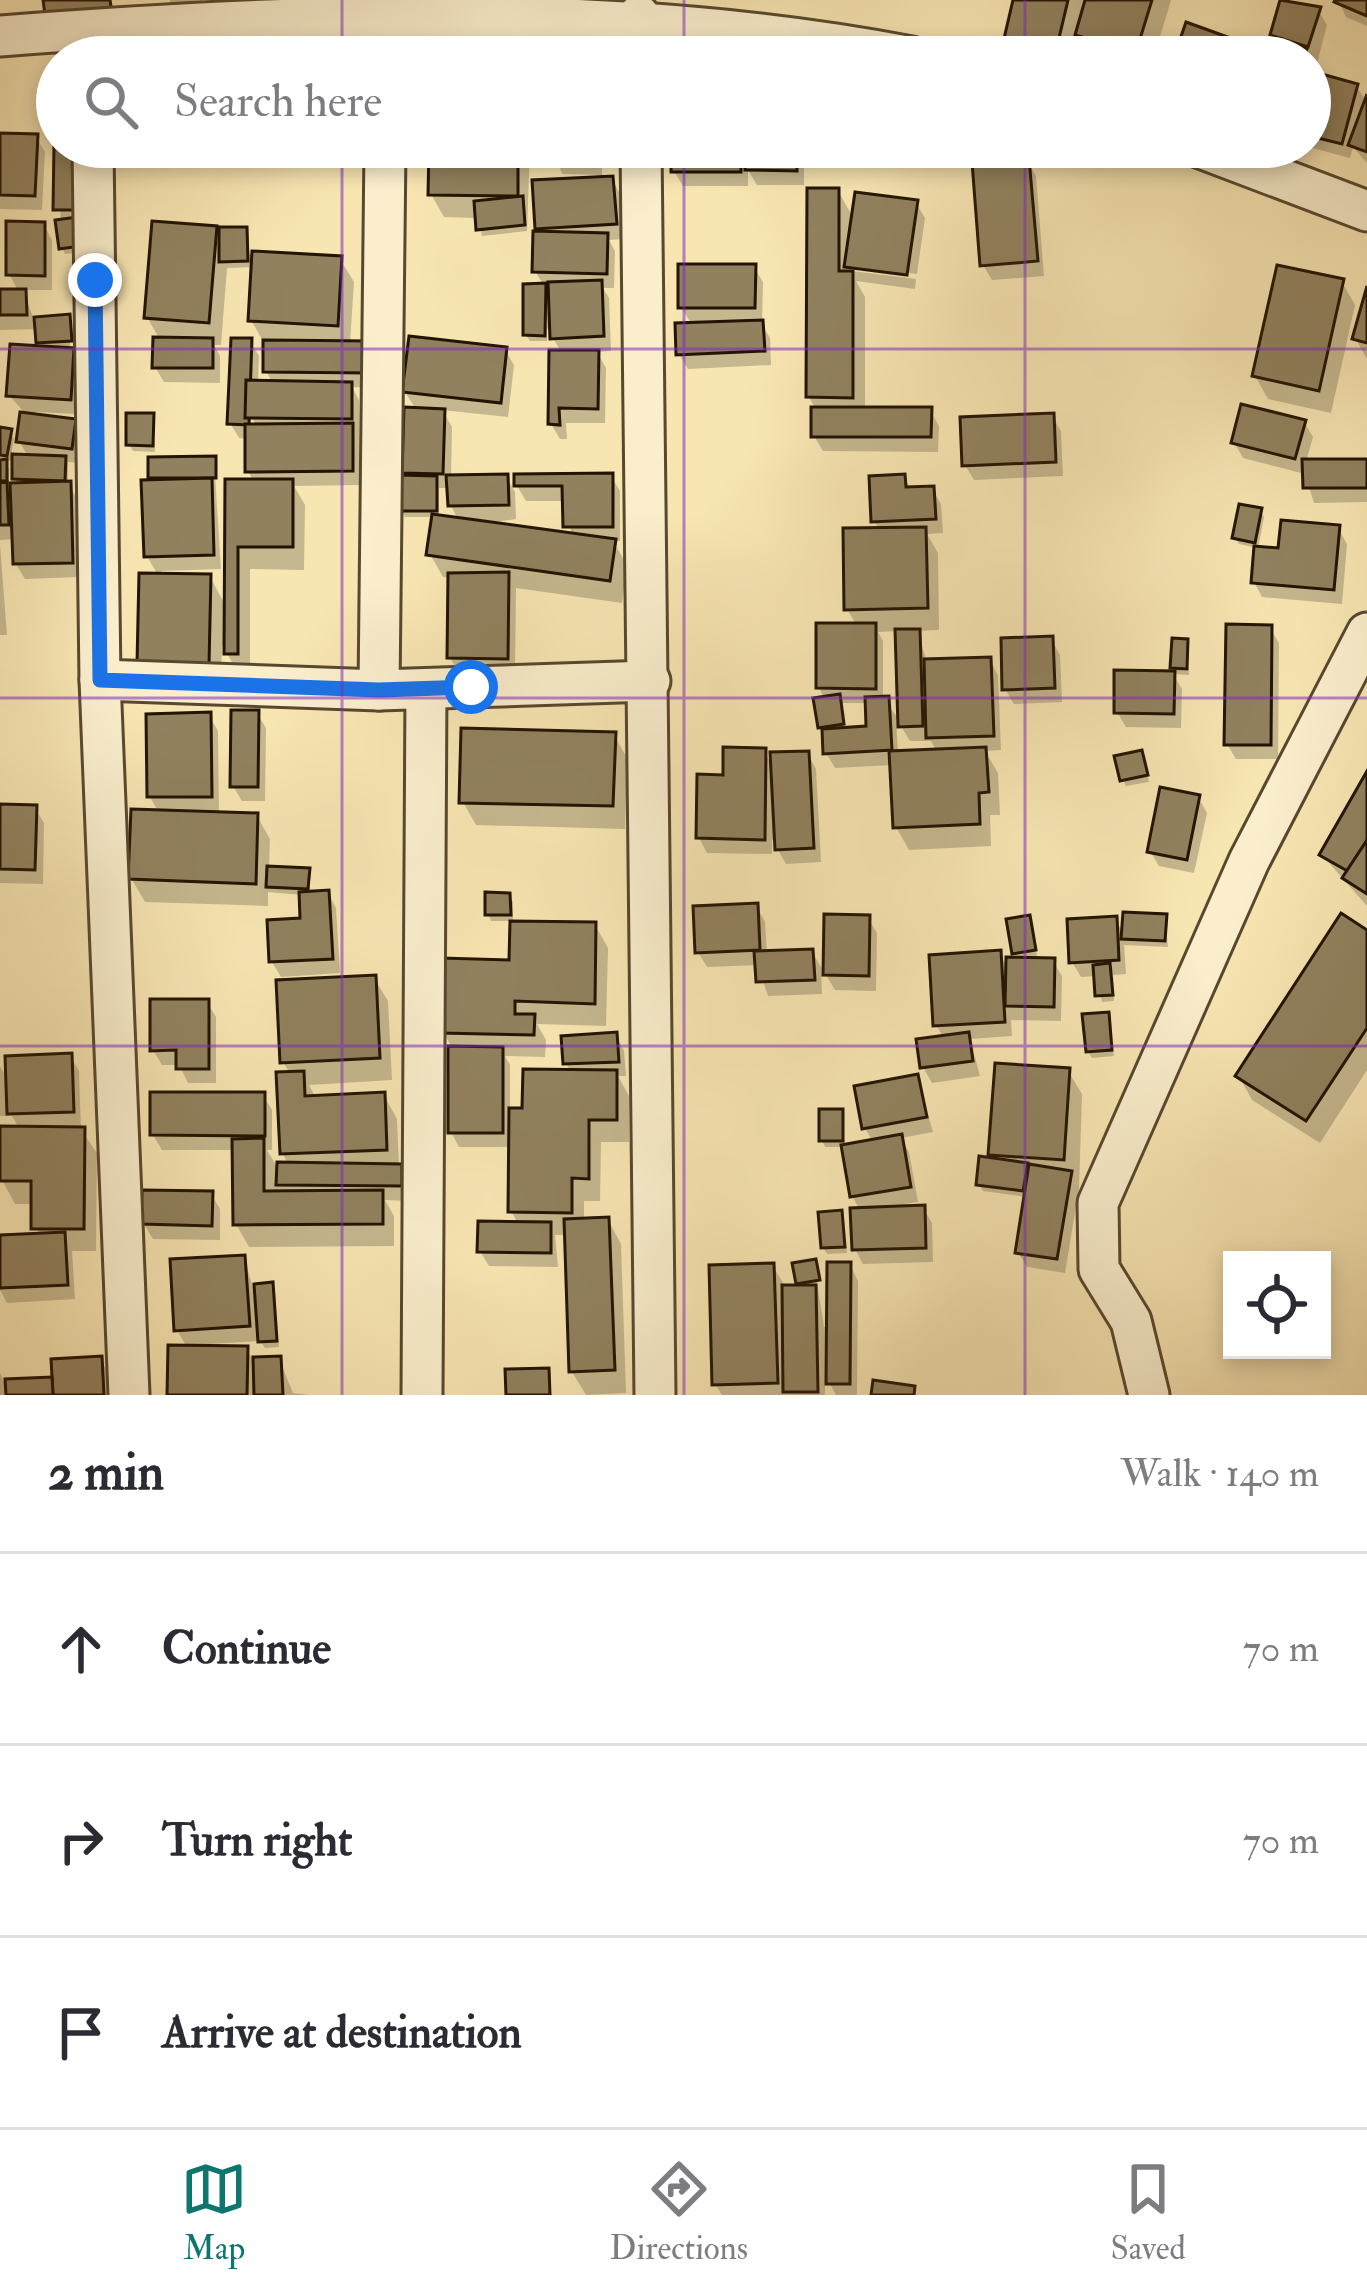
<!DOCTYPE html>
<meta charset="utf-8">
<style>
:root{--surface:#fff;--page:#f2f2f3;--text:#2b2b33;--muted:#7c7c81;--line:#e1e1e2;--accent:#0f766e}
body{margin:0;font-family:"IM FELL Double Pica",serif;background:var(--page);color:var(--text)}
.controls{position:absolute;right:36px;bottom:36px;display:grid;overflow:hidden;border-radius:0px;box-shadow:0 6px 18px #0003}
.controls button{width:108px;height:108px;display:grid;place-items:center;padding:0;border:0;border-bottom:3px solid var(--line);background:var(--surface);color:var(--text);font:60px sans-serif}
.stop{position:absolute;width:36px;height:36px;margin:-27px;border:9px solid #1a73e8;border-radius:50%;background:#fff}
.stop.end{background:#1a73e8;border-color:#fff;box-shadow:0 3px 12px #0008}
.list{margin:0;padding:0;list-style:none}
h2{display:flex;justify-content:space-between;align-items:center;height:156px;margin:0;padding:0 48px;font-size:51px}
h2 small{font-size:39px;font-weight:400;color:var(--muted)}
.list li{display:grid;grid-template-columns:78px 1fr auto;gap:36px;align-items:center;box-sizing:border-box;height:192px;padding:0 48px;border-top:3px solid var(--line)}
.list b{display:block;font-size:45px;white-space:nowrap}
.list em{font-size:39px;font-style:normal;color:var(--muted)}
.icon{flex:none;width:66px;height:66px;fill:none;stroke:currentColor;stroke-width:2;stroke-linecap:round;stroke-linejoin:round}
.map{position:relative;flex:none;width:1367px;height:1395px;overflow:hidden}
.search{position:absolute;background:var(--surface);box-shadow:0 6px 18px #0003;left:36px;right:36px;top:36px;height:132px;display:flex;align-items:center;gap:30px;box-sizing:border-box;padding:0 42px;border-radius:66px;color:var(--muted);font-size:45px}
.sheet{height:732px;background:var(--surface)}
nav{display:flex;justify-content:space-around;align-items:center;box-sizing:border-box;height:168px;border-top:3px solid var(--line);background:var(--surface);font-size:33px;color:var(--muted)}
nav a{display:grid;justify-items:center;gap:6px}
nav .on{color:var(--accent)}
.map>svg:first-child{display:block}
.shadow{fill:#0003;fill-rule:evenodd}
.building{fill:#91815e;stroke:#231402;stroke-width:3}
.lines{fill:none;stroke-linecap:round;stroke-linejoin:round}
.street-casing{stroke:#58482e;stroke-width:45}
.street{stroke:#faeecd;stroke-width:39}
.route{stroke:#1a73e8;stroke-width:15}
.grid{fill:none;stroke:#7b2cbf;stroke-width:3;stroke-opacity:0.55}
</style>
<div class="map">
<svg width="1367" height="1395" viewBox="0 0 1367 1395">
<rect width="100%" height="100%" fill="#f7e5b2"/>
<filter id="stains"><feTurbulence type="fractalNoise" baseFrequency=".00167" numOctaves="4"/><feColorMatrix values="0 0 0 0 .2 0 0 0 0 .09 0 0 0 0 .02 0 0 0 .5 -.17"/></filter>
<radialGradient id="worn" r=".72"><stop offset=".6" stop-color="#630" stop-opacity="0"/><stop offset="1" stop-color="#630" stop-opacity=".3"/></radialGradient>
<g class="shadow">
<polygon points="170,0 203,0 200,23 170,5"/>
<polygon points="1016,0 1171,0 1154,57 1092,57 1078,33 1072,57 1014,57 1006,42"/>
<polygon points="1284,0 1318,10 1327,25 1314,75 1356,86 1367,102 1367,163 1353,147 1350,158 1309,147 1310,57 1266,57 1278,44 1273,35"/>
<polygon points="1338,0 1367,0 1367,26 1346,17"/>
<polygon points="1231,41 1239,57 1177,57"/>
<polygon points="57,135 86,224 83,252 65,254 62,248"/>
<polygon points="0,136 36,137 45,152 42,210 0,209"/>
<polygon points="432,147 530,147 527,231 482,236 478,218 444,217 431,194"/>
<polygon points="553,147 602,147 602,179 612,179 620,194 623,239 609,240 615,251 614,288 603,288 609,298 611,351 597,352 606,368 605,423 566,423 567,439 560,439 551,424 562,353 547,328 547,341 530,341 526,335 544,286 535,271 542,234 538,228 598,175 562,174"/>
<polygon points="674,147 804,147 804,185 757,185 748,170 748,186 683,186 674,171"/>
<polygon points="1251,147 1296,147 1292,164"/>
<polygon points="1027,161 1036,176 1044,276 992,280 983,265"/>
<polygon points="838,191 854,219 916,203 925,218 917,274 853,265 853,271 916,279 915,289 856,281 865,297 865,410 930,410 939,426 938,452 823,451 814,436 814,406 809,397"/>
<path d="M 44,225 L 52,240 L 52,290 L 23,290 L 34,320 L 69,317 L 70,347 L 81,366 L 78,414 L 36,412 L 35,417 L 74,421 L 83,437 L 79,463 L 68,462 L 68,484 L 78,500 L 80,577 L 25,579 L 16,564 L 15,539 L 0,540 L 0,430 L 14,438 L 11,457 L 29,458 L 19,441 L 23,411 L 9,395 L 43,349 L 38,329 L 0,330 L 0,292 L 19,292 L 9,274 ZM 4,460 L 15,462 L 15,479 ZM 9,469 L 15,479 L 19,486 L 9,486 Z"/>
<path d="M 215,229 L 222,241 L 245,230 L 250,254 L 340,259 L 354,282 L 350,343 L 378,388 L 352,387 L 359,400 L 360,485 L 294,486 L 305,505 L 304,570 L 250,569 L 250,676 L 240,676 L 222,645 L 221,687 L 147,556 L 151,477 L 214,459 L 221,569 L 161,571 L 161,576 L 210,577 L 227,608 L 228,482 L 254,482 L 248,471 L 248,439 L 239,438 L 230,423 L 250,341 L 259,356 L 258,384 L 273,384 L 266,371 L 264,343 L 251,320 L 254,267 L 227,268 L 221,345 L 214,345 L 220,356 L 220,383 L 164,382 L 155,367 L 160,340 L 147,317 ZM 244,404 L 257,427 L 250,427 L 239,407 Z"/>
<polygon points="754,267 763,282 762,325 770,338 771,365 688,369 679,354 692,325 681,307"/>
<polygon points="1342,282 1355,305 1331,413 1268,399 1255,376"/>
<polygon points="1367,297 1367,359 1355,338"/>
<path d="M 505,350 L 514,365 L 508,417 L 442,410 L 452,427 L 451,478 L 506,477 L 515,492 L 516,519 L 481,524 L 572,536 L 565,501 L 526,501 L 517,486 L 611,476 L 620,491 L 620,541 L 613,541 L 627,565 L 622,603 L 516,588 L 515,673 L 459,673 L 450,658 L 451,578 L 443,577 L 430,554 L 435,517 L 405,517 L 401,510 L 417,411 L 405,392 ZM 439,488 L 450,488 L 451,506 L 459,521 L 439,518 Z"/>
<polygon points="153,416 155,452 133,451 129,444"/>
<polygon points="1052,416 1061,431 1063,476 974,480 965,465"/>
<polygon points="1304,422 1313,437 1306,462 1367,462 1367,502 1314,503 1305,474 1243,458 1234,442"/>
<path d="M 904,477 L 911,490 L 932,489 L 941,504 L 943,533 L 927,534 L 938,553 L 939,630 L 917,631 L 927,662 L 990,660 L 998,675 L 1001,750 L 985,751 L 998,773 L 1000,815 L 990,815 L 991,846 L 909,850 L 896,827 L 893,765 L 835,768 L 826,753 L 820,727 L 825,699 L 819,688 L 857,626 L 847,609 L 880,530 L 874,521 ZM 898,631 L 901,722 L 883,699 L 883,641 L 878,632 ZM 842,703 L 868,703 L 869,729 L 846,731 ZM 896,718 L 910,741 L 931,741 L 937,752 L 898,754 Z"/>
<polygon points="1260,511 1264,517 1258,549 1281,551 1338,528 1347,544 1342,604 1262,597 1254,582 1257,548 1239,544 1235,538"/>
<polygon points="0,545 7,635 0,635"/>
<polygon points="1270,628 1279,643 1278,759 1236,759 1227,744"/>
<polygon points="1051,639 1060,655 1062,702 1014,704 1005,689"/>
<polygon points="1186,642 1189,675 1173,674 1182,689 1181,728 1126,727 1117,712 1117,673 1177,674 1173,668"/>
<polygon points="257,713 266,728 265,801 242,801 233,786"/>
<polygon points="209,715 218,731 219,815 257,816 270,839 269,869 308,871 311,894 328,893 336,908 340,973 281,977 272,962 304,921 302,895 268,892 268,906 145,902 131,878 159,813 150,797"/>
<polygon points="614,735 627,758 625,829 476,825 463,802"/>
<polygon points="764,751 773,767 808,754 816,769 821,862 786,864 772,839 772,854 707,853 699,838 726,778"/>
<polygon points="1144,760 1149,782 1126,786 1123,780"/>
<polygon points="1367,777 1367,906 1322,855"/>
<polygon points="1198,797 1207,813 1194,873 1159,866 1150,851"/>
<polygon points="0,807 35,808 44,823 43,884 0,883"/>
<polygon points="509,896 513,902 513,924 595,925 608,948 606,1026 537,1024 546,1040 545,1057 505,1056 510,1065 510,1111 525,1111 571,1073 566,1063 616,1036 624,1051 626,1076 618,1076 629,1096 629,1142 601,1142 600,1201 584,1201 584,1221 608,1220 621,1244 626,1393 586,1395 572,1372 568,1235 555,1235 558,1267 489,1266 480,1251 519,1225 511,1211 512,1147 459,1147 451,1132 453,1049 443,1032 512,963 513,921 491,921 488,914"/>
<polygon points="757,907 765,922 767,953 812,952 821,967 822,994 768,996 758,965 707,967 698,952"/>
<polygon points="1165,917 1168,947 1124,945 1126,974 1113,975 1114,1001 1102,1002 1096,976 1081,977 1072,962 1115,919 1125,936"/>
<polygon points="868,918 877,933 876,991 835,990 826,975"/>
<polygon points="1029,918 1038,961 1053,961 1062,976 1061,1021 1011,1020 1012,1036 970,1039 980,1076 932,1083 923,1067 944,1038 936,1025 999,953 1009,971 1019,960 1015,953"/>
<polygon points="1367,934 1367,1070 1320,1143 1252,1100 1239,1076"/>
<polygon points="374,978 388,1001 392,1080 309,1085 316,1098 384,1095 397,1119 399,1167 409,1183 409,1201 385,1200 394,1216 394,1246 249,1247 236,1224 235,1150 162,1150 153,1135 263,1095 272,1110 272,1150 267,1150 276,1165 289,1166 283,1154 291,1075 283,1062"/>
<polygon points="207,1002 216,1017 216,1083 188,1083 179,1065 162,1065 153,1050"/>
<polygon points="1107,1015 1114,1056 1092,1058 1088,1051"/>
<polygon points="70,1056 79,1071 81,1130 97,1153 96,1251 72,1251 75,1299 7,1303 0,1290 0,1238 39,1236 34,1204 15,1204 2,1180 20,1130 12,1116 0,1116 0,1066 9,1082"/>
<polygon points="1068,1071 1082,1094 1079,1189 1065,1273 1027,1267 1018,1252 1027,1197 983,1191 979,1184 995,1161 991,1154"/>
<polygon points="917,1077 933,1132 901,1138 909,1152 918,1202 904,1204 923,1208 932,1223 933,1262 863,1264 855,1249 860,1210 852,1196 844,1147 825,1147 822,1140 841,1112 845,1147 873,1142 865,1128"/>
<polygon points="211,1194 220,1209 220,1240 153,1239 144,1224"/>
<polygon points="841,1213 847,1253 827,1254 823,1247"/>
<polygon points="244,1258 253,1287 272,1285 275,1292 279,1347 265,1348 260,1341 209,1344 210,1349 246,1349 253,1360 279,1359 293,1393 309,1395 170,1395 188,1349 177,1330"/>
<polygon points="814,1263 824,1327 829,1327 850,1265 858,1281 857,1395 836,1395 825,1375 825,1395 722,1395 715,1384 773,1266 786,1288 802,1288 799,1283"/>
<polygon points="100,1359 109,1374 110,1395 0,1395 0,1373 4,1382 56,1380"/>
</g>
<g class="building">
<polygon points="43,0 110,0 112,13 46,22"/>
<polygon points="1013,0 1068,0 1055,55 1003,43"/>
<polygon points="1085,0 1152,0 1136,52 1075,35"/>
<polygon points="1280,0 1321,7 1308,47 1270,35"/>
<polygon points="1367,0 1367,16 1334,2 1335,0"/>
<polygon points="1186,22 1233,39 1226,57 1174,57"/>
<polygon points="1267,39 1307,48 1305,57 1263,57"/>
<polygon points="1311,71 1358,84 1342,144 1310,136"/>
<polygon points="55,81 57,147 80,147 79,210 53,210"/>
<polygon points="1367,94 1367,152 1348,145"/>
<polygon points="0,133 38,134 35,196 0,195"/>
<polygon points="429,147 518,147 518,196 428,195"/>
<rect x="550" y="147" width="45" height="13"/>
<rect x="671" y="147" width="70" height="25"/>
<polygon points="745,147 797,147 797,171 745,170"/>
<polygon points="1029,158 1038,261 980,266 972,162"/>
<polygon points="613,176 617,224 535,229 532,180"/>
<polygon points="807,188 839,188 839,271 853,271 853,398 806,397"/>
<polygon points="855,192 918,200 907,275 844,267"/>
<polygon points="523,196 525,225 476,230 474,201"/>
<polygon points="78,217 81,246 59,249 55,220"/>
<polygon points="6,221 45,222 45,276 6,275"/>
<polygon points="152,221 217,226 209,323 144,318"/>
<polygon points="219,227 247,227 248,261 219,262"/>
<polygon points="533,231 608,233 607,274 532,272"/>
<polygon points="252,251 342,256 338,326 248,321"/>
<polygon points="678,264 756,264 755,308 678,308"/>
<polygon points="1277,265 1344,279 1319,391 1252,376"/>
<polygon points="602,280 604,336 550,339 548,282"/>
<polygon points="546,283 545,336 523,335 523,284"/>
<polygon points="1367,286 1367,343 1352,339"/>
<polygon points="0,289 26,289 27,315 0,315"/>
<polygon points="70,314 72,341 36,343 34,317"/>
<polygon points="763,320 765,351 676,355 675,323"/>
<polygon points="409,336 507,347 501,403 402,392"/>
<polygon points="153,337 213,338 213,368 152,368"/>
<polygon points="231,338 252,338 249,425 227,424"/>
<polygon points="263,340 371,341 371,373 263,372"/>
<polygon points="10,344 74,348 71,400 6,396"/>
<polygon points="549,350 599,350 598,409 559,408 560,425 548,424"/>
<polygon points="246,380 352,382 352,419 245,418"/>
<polygon points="1241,404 1306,420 1295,459 1231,443"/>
<polygon points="404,407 445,409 443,474 402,473"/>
<polygon points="811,407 932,407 931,437 811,437"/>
<polygon points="20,412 76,419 72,449 16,442"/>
<polygon points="126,413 154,413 153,446 126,445"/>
<polygon points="1054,413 1056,462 962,466 960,417"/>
<polygon points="353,423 353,471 245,472 245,424"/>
<polygon points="0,427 12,429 7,456 0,455"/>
<polygon points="12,454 66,456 65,481 12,479"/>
<polygon points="216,456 216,478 148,478 148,457"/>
<polygon points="7,459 7,481 0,481 0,460"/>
<polygon points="1302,459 1367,459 1367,488 1303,488"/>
<polygon points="613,473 613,527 563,527 562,486 514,486 514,474"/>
<polygon points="508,474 509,505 448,506 446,475"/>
<polygon points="905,474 906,487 934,486 936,519 871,522 869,476"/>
<polygon points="398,475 437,476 437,511 398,511"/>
<polygon points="212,478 214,555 144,557 141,480"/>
<polygon points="225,479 293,479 293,547 238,547 238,654 224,654"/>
<polygon points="71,481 73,563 13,564 10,483"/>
<polygon points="7,482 9,525 0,525 0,483"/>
<polygon points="1239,504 1262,508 1255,543 1232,538"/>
<polygon points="432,514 616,539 610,581 426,555"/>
<polygon points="1281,520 1340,525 1334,590 1251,583 1254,546 1278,548"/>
<polygon points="926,527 928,608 844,610 843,528"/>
<polygon points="509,572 508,659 447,658 448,573"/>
<polygon points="139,573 211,574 209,665 137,664"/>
<polygon points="816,623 876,623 876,689 816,688"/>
<polygon points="1226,624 1272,625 1271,745 1224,745"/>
<polygon points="895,629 920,629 923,726 898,727"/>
<polygon points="1053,636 1055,688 1002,690 1001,638"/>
<polygon points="1172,638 1188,639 1187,669 1170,668"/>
<polygon points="991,657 994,736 926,738 924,659"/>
<polygon points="1114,670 1175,671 1174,714 1114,713"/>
<polygon points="840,694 844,724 818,728 813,698"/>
<polygon points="889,696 892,750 823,754 822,729 866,726 865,697"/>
<polygon points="231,710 259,710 258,787 230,787"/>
<polygon points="211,712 212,797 147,797 146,714"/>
<polygon points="461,728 616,732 613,806 459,803"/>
<polygon points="723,747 766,748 765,840 696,838 697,774 723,775"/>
<polygon points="986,747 989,792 979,793 980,824 893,828 889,751"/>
<polygon points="1142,750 1148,775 1120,781 1114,756"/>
<polygon points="809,751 814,848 775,850 770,752"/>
<polygon points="1367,771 1367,846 1351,873 1319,855"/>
<polygon points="1160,787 1200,795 1187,860 1147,852"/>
<polygon points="0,804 37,805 35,870 0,869"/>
<polygon points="131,809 258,813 256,884 128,879"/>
<polygon points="1367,840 1367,894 1342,878"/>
<polygon points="267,866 310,868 308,889 266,887"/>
<polygon points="329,890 333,959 269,962 267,920 300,918 299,892"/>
<polygon points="485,892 510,893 511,915 485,915"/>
<polygon points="758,903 760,950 695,953 693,906"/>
<polygon points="1123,912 1167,914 1165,941 1121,939"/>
<polygon points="1341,913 1367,930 1367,1028 1306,1121 1235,1076"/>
<polygon points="824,914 870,915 869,976 823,975"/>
<polygon points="1030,915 1036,950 1012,954 1006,919"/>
<polygon points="1117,916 1119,960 1069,963 1067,919"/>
<polygon points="510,921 596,922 595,1004 515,1001 515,1014 535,1014 534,1035 440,1033 442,958 509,960"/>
<polygon points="813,949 815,980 756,982 754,951"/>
<polygon points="1001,950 1005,1022 933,1026 929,955"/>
<polygon points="1006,957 1055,958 1054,1007 1005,1006"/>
<polygon points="1110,963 1113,995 1095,996 1093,965"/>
<polygon points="376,975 380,1058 280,1063 276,980"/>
<polygon points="150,999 209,999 209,1069 176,1069 176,1050 150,1051"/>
<polygon points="1109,1012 1112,1050 1086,1052 1082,1014"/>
<polygon points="617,1032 619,1062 563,1064 561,1036"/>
<polygon points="969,1032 973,1061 920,1068 916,1039"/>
<polygon points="448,1046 503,1047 503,1133 448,1133"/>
<polygon points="72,1053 74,1112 7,1114 5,1056"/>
<polygon points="995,1063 1070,1068 1064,1160 988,1155"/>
<polygon points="523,1069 617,1070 617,1120 589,1120 589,1179 572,1178 572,1213 508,1212 509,1108 522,1108"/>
<polygon points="304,1071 305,1096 385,1092 387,1150 280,1154 276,1072"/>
<polygon points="918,1074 927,1117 862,1129 854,1086"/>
<polygon points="150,1092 265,1092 265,1136 150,1135"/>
<rect x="819" y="1109" width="24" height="32"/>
<polygon points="0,1126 85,1127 84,1229 31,1229 31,1181 0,1181"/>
<polygon points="902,1134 911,1187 850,1197 841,1145"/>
<polygon points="264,1138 264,1191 383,1190 383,1224 233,1225 232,1139"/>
<polygon points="979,1156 1028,1163 1023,1191 976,1185"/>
<polygon points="277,1162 402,1164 402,1186 276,1185"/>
<polygon points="1029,1164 1072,1171 1057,1259 1015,1253"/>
<polygon points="142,1190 213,1191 212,1226 141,1224"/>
<polygon points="925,1205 926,1248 852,1250 850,1208"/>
<polygon points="842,1210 845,1247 821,1248 818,1212"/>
<polygon points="609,1217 615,1370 569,1372 564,1219"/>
<polygon points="478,1221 551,1222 551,1253 477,1252"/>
<polygon points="65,1232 68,1285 0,1288 0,1235"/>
<polygon points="245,1255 250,1326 174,1331 170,1259"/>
<polygon points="816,1259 820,1280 796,1284 792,1263"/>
<polygon points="827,1262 851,1262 850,1384 826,1384"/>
<polygon points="774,1263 778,1383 712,1385 709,1265"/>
<polygon points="273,1282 277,1341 258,1342 254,1284"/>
<polygon points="782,1285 816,1285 818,1392 783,1392"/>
<polygon points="168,1345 248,1346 247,1395 167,1395"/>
<polygon points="102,1356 104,1395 53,1395 51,1359"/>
<polygon points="281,1356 283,1395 254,1395 253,1357"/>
<polygon points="549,1368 550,1395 506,1395 505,1369"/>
<polygon points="52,1377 53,1395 6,1395 5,1379"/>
<polygon points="873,1380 915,1386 914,1395 871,1395"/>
</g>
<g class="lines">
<g class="street-casing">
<g id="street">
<polyline points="639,15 640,57"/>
<path d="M 0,36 C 301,13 616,0 912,57"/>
<polyline points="387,57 387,12"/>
<polyline points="93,147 100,680 129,1395"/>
<polyline points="641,147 655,1395"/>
<polyline points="1198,147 1367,211"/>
<polyline points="100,680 379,690 650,681"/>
<polyline points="379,690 385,147"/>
<polyline points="422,1395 426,689"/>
<polyline points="1149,1395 1131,1321 1099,1269 1098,1203 1249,861 1367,633"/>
</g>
</g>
<use href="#street" class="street"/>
</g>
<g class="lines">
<polyline class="route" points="95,280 100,680 379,690 471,687"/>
</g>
<path class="grid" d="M 342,0 L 342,57M 684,0 L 684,57M 1025,0 L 1025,57M 342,147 L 342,1395M 684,147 L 684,1395M 1025,147 L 1025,1395M 0,349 L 1367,349M 0,698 L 1367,698M 0,1046 L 1367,1046"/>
<rect width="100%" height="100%" filter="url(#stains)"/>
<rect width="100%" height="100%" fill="url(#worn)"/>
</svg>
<div class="controls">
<button><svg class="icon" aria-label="locate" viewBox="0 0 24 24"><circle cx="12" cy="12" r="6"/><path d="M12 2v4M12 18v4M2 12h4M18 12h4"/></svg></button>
</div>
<div class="stop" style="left:471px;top:687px"></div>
<div class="stop end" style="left:95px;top:280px"></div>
<div class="search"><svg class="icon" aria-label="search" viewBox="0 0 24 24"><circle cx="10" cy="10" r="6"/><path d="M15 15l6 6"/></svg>Search here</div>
</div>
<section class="sheet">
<h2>2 min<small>Walk · 140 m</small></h2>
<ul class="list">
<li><svg class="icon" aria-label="ahead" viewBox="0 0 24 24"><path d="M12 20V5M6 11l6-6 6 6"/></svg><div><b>Continue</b></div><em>70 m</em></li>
<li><svg class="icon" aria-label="right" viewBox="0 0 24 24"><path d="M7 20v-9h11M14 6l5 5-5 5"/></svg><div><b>Turn right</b></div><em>70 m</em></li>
<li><svg class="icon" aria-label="arrive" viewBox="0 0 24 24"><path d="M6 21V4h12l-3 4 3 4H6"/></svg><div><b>Arrive at destination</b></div></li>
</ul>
</section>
<nav>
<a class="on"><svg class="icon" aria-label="map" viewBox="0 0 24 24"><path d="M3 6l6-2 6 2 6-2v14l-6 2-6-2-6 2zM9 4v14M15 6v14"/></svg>Map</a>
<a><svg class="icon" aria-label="directions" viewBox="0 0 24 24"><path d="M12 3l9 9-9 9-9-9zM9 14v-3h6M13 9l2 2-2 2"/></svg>Directions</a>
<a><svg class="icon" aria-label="saved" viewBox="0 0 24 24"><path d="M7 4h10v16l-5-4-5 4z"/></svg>Saved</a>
</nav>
